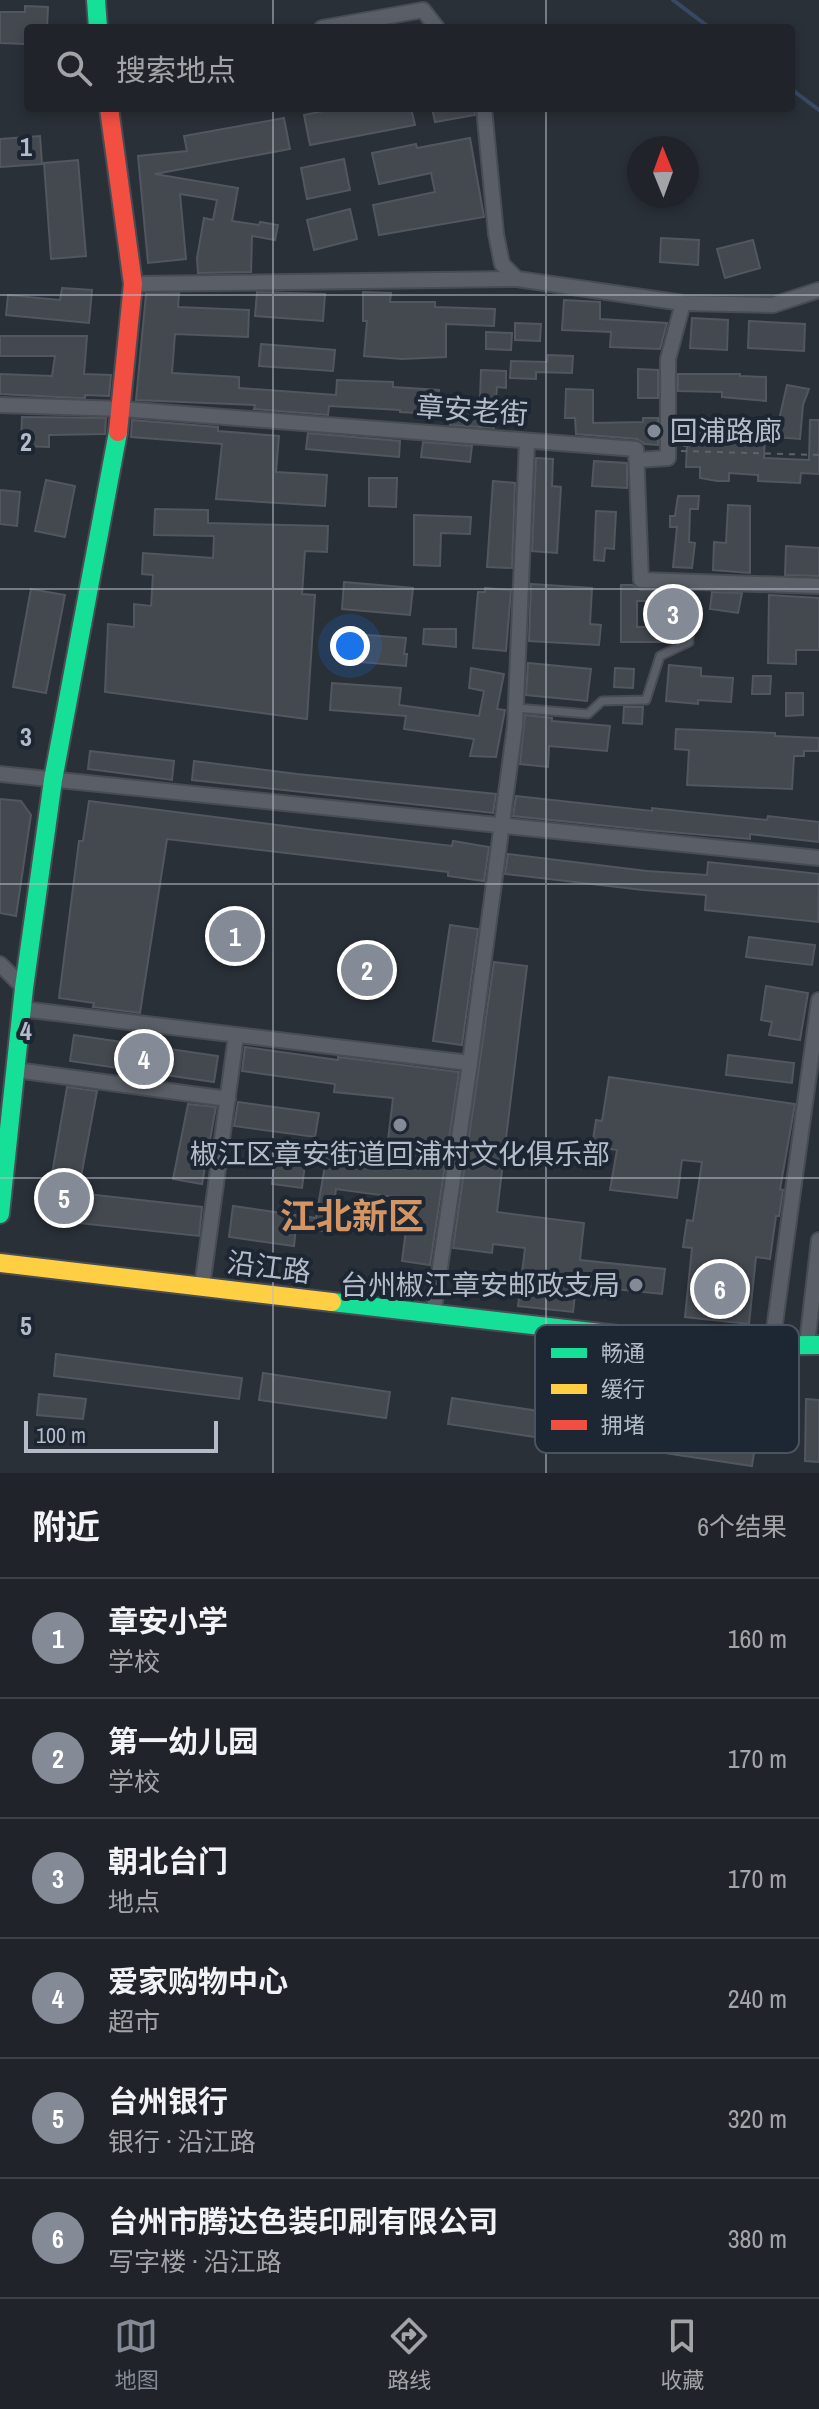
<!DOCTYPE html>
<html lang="zh">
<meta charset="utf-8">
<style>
:root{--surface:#20242a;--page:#282c32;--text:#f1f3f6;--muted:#a2a4a8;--line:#3d4147;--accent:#848b96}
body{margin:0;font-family:"Archivo Narrow","Noto Sans SC",sans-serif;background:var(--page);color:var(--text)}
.compass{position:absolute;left:627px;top:136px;width:72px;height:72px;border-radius:50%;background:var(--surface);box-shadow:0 4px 12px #0003;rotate:359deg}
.scale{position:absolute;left:24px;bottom:20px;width:194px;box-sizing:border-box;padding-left:8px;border:4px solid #b4bcc9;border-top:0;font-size:22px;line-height:28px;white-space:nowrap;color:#b4bcc9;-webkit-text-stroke:6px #1d2633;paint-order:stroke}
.you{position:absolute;left:350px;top:646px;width:28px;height:28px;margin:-20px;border:6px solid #fff;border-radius:50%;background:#1a73e8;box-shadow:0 0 0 12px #1a73e833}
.badge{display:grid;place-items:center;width:52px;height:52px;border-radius:50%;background:var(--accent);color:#fff;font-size:26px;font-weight:700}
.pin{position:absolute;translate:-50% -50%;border:4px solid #fff;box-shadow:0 2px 8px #0006}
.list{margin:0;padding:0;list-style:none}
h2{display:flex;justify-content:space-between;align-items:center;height:104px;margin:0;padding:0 32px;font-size:34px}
h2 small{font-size:26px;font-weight:400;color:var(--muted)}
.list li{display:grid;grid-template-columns:52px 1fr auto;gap:24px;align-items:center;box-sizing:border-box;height:120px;padding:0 32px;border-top:2px solid var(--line)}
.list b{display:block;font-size:30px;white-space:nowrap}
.list p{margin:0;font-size:26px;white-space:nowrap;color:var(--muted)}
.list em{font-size:26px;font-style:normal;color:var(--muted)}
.icon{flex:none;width:44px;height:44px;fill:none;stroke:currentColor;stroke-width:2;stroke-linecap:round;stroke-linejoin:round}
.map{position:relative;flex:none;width:819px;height:1473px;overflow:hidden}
.search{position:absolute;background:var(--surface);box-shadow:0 4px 12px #0003;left:24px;right:24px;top:24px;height:88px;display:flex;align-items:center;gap:20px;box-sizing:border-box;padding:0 28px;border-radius:8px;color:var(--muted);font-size:30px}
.sheet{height:824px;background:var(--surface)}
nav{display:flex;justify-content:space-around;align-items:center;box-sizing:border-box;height:112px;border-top:2px solid var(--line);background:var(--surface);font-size:22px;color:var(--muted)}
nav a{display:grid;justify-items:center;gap:4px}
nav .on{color:var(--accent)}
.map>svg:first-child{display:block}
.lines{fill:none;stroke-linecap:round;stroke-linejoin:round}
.stream{stroke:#384963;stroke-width:4}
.building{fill:#444950;stroke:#52575f;stroke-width:2;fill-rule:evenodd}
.lane-casing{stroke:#484c53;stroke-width:11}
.street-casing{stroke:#484c53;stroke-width:18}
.fast-casing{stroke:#484c53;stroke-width:22}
.slow-casing{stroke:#484c53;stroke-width:22}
.jam-casing{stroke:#484c53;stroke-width:22}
.path{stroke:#5d636a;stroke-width:2;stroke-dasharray:6 6;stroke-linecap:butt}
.lane{stroke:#5a5e66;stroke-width:7}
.street{stroke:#5a5e66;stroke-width:14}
.fast{stroke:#16e098;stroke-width:18}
.slow{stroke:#ffcf43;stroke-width:18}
.jam{stroke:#f24e42;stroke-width:18}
.grid{fill:none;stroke:#b4bcc9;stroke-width:2;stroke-opacity:0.55}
.poi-dot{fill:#848b96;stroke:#1d2633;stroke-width:3}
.labels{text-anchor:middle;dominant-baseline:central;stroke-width:8;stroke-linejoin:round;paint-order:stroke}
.street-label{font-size:28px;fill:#b4bcc9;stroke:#1d2633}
.poi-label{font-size:28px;fill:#b4bcc9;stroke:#1d2633;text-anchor:start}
.district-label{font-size:36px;font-weight:bold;fill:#d59563;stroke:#1d2633}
.key{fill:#1d2633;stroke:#4a5360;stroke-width:2}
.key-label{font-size:22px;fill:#b4bcc9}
.grid-label{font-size:26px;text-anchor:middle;font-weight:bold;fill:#b4bcc9;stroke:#1d2633;stroke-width:8;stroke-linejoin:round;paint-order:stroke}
</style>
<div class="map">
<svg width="819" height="1473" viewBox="0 0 819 1473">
<rect width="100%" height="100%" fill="#2a3038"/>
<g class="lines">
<g class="stream">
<polyline points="673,0 710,28"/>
<polyline points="791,89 819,110"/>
</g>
</g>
<g class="building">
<polygon points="25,6 48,7 47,28 28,28 28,39 25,39 25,44 0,43 0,12 25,12"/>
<polygon points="338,108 411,108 415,125 310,145 304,115"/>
<polygon points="432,108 474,108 475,115 435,122"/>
<polygon points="284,118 290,149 155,174 238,188 232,221 259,225 260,222 278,225 275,240 252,236 251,272 198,273 197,258 204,218 213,220 217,200 180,194 186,259 148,263 138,156 187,151 184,136"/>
<polygon points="40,136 42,164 0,167 0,139"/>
<polygon points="470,138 484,217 379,235 373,205 435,192 431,173 379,184 372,153 416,144 417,148"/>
<polygon points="344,159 350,190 307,199 301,168"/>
<polygon points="78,160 86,256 51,259 44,163"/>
<polygon points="350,209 357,239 314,250 307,220"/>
<polygon points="661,238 699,240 698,265 660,262"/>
<polygon points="753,240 760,268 725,278 717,249"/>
<polygon points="62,288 92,290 89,323 6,315 8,295 60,300"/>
<polygon points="257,292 325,294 323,321 255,316"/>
<polygon points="363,292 391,293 390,302 435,302 435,307 495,309 494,326 446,324 446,357 402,359 364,356 367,321 363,321"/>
<polygon points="179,293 178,307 249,310 248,337 175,334 172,373 239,377 239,388 336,395 337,380 393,382 393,387 439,390 438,399 480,401 481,370 506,371 506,388 497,387 494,428 450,425 451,415 400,412 400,410 329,406 328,415 254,409 255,405 136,400 146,294"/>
<polygon points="564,300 600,302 600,319 667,323 660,349 610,347 611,332 562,330"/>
<polygon points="692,318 728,320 727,350 690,348"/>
<polygon points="749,321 805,324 804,351 748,348"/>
<polygon points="515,323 541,324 540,341 515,340"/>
<polygon points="486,332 512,333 511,350 486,349"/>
<polygon points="0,336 87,336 84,374 111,375 109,396 85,395 85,398 77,398 0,394 0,374 52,376 55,356 0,356"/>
<polygon points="261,344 335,350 333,371 259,366"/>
<polygon points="548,355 573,356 572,373 536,372 536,379 510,378 511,361 547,362"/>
<polygon points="638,369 658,370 658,398 638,398"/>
<polygon points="678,374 740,374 740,376 766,377 766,401 722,397 722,392 678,391"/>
<polygon points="787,385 809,389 803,405 800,439 775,437"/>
<polygon points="566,389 593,390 593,423 643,422 643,418 658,418 658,445 645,444 637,439 576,434 575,418 565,418"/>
<polygon points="22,417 106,418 105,434 49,435 49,447 21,446"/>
<polygon points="132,420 218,427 218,431 279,436 276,472 327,475 325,506 216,499 222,444 131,437"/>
<polygon points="810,420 819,420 819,474 801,473 800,483 758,481 758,475 729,473 729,481 717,481 700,478 700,467 686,467 687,446 684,446 686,429 765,433 764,458 809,460"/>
<polygon points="308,433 400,441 399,457 306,449"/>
<polygon points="423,442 472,446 470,462 421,457"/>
<polygon points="536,458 553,459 552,486 561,487 557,553 532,551"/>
<polygon points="594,461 627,463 627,488 592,486"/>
<polygon points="369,478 397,478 396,507 369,506"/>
<polygon points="46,480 75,486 65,537 35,531"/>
<polygon points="493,481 515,483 512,568 487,567"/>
<polygon points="0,490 20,492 17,526 0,524"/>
<polygon points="678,496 699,496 698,509 690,509 689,542 695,543 692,568 673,567 677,527 670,527 670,516 675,516"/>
<polygon points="728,505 750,506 750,573 713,570 714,542 726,543"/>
<polygon points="155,509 208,510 208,523 328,526 327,552 305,551 302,594 315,595 307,719 105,692 108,624 134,627 134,604 151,606 153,575 142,574 143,553 213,558 214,536 154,535"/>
<polygon points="596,511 616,512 614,549 605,548 604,561 594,560"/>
<polygon points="414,515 471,517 470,534 441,533 440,566 414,565"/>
<polygon points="786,546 819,548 819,576 785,575"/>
<polygon points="344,582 413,588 410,615 342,609"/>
<polygon points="531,584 592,588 590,624 601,625 599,645 529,641"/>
<path d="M 621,585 L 632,585 L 641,590 L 681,591 L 681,639 L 674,642 L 621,642 ZM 637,601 L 665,601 L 665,627 L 637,627 Z"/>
<polygon points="485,588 511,590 506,651 473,648 478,592 485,592"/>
<polygon points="31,589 65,595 46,693 13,687"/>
<polygon points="712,592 742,593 738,613 710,609"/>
<polygon points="769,595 819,598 819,650 796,650 796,664 768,663"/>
<polygon points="424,629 456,629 456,647 423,644"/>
<polygon points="340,633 406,638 404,654 407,654 406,666 338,660"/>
<polygon points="528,663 591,669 587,701 526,695"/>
<polygon points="669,665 701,668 701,676 733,678 731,702 698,700 698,704 666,701"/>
<polygon points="471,668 504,674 497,709 505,710 496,757 470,756 474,739 404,729 406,716 330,710 332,683 401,688 399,705 479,716 484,691 469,688"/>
<polygon points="615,668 634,669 633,688 614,687"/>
<polygon points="753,676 771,676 770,694 752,694"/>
<polygon points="786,693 803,693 803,715 786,716"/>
<polygon points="624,707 643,707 642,724 623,723"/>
<polygon points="525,715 552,718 552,721 610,726 607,751 549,746 548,767 520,764"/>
<polygon points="676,729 775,733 775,736 819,738 819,751 804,751 804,756 794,756 792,789 687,785 689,750 675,749"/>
<polygon points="90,751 174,761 172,780 88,769"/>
<polygon points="194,761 297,774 496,794 493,813 192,780"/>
<polygon points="516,796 652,811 652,808 767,820 768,816 819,822 819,842 750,834 750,839 647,830 513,816"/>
<polygon points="0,799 21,801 31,815 16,916 0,913"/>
<polygon points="89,801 316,830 452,846 453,841 489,847 484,881 448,876 448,872 167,839 140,1013 93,1007 94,1003 59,998 79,841 83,841"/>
<polygon points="508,854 647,871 707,875 708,862 819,874 818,922 705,910 706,895 643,890 505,874"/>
<polygon points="450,925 478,929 462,1045 433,1041"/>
<polygon points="749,937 815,945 812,965 746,957"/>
<polygon points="494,962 527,966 497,1212 584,1223 580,1260 665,1269 662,1294 576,1285 573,1312 518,1306 525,1248 493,1244 492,1253 453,1248"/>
<polygon points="766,986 808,993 800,1040 769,1035 772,1022 761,1020"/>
<polygon points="74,1035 218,1056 214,1082 70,1061"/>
<polygon points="245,1047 338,1060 338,1057 459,1072 430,1265 402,1261 410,1199 336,1189 330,1232 296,1227 294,1246 229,1237 233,1206 316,1218 328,1148 386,1157 393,1098 334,1092 335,1084 242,1071"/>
<polygon points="728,1055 794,1063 792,1083 726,1075"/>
<polygon points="609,1077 795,1104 780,1189 783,1190 779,1216 776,1216 770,1259 756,1257 749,1324 685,1317 692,1248 683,1247 687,1220 693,1221 702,1162 682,1160 677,1198 610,1190 617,1150 592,1146 596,1120 602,1121"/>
<polygon points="67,1087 97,1091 78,1193 202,1207 199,1236 78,1223 79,1220 63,1219 47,1203"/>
<polygon points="238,1102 319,1113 315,1137 234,1126"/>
<polygon points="188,1104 216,1107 202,1184 173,1179"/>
<polygon points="275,1160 305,1164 302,1188 272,1184"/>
<polygon points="56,1354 242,1378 239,1399 54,1376"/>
<polygon points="263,1373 390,1392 386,1418 259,1400"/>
<polygon points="39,1394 86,1399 83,1419 37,1415"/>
<polygon points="452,1398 579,1417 575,1443 448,1424"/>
<polygon points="806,1399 819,1400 819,1462 805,1461"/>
<polygon points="628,1421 756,1439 752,1466 624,1447"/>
</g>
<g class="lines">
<g class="lane-casing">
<polyline id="lane" points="516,708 588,714 602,701 646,700 660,656 689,642 688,582"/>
</g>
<g class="street-casing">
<g id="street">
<polyline points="322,28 423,10 437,28"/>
<polyline points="484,108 496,234 502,264 517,279 683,303 773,305 819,290"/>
<polyline points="133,284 517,279"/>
<polyline points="0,405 122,409 636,449 641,580 819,586"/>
<polyline points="637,460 668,458 668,359 683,303"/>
<polyline points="0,774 819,858"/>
<polyline points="0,964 24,988"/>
<polyline points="22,1009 470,1063"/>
<polyline points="16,1070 228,1099"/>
<polyline points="202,1287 236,1036"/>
<polyline points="433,1315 470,1063 515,726 527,441"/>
<polyline points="807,1344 819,1240"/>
<polyline points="772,1345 819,1000"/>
</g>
</g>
<g class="fast-casing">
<g id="fast">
<polyline points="96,0 98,28"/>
<polyline points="0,1214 24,988 53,780 118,432"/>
<polyline points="332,1302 714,1346 819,1345"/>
</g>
</g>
<g class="slow-casing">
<polyline id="slow" points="0,1263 332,1302"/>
</g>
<g class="jam-casing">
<polyline id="jam" points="109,108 133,284 118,432"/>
</g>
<polyline class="path" points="681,451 819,455"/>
<use href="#lane" class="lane"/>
<use href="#street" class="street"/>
<use href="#fast" class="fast"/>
<use href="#slow" class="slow"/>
<use href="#jam" class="jam"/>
</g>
<path class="grid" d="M 273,0 L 273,28M 546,0 L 546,28M 273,108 L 273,1473M 546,108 L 546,1473M 0,295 L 819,295M 0,589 L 819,589M 0,884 L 819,884M 0,1178 L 819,1178"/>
<g class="poi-dot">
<circle cx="654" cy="431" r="8"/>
<circle cx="400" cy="1125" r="8"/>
<circle cx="636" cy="1285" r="8"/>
</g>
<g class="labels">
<g class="street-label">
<text transform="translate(472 410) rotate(4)">章安老街</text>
<text transform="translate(269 1267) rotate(7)">沿江路</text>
</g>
<g class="poi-label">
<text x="670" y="431">回浦路廊</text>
<text x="400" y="1154" text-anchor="middle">椒江区章安街道回浦村文化俱乐部</text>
<text x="620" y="1285" text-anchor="end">台州椒江章安邮政支局</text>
</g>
<g class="district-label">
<text x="352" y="1216">江北新区</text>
</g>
</g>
<rect x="535" y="1325" width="264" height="128" rx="12" class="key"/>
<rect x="551" y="1348" width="36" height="10" fill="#16e098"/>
<rect x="551" y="1384" width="36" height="10" fill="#ffcf43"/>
<rect x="551" y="1420" width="36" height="10" fill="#f24e42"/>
<g class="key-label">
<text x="601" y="1361">畅通</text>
<text x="601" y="1397">缓行</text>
<text x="601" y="1433">拥堵</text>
</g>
<g class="grid-label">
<text x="26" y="156">1</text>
<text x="26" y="451">2</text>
<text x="26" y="746">3</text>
<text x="26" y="1040">4</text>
<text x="26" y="1335">5</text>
</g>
</svg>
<svg class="compass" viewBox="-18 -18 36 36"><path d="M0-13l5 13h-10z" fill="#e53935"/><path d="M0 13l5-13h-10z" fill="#a2a4a8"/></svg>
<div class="scale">100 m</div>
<div class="you"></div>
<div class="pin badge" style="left:235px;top:936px">1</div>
<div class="pin badge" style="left:367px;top:970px">2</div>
<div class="pin badge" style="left:673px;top:614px">3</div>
<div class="pin badge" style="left:144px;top:1059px">4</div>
<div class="pin badge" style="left:64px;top:1198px">5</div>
<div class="pin badge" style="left:720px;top:1289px">6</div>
<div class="search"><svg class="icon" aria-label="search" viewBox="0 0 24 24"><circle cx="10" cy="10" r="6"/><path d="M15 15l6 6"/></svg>搜索地点</div>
</div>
<section class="sheet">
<h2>附近<small>6个结果</small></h2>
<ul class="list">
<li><span class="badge">1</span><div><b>章安小学</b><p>学校</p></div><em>160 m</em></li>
<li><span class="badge">2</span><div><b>第一幼儿园</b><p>学校</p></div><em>170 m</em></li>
<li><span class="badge">3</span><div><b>朝北台门</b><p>地点</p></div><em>170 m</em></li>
<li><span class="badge">4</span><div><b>爱家购物中心</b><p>超市</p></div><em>240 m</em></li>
<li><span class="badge">5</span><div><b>台州银行</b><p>银行 · 沿江路</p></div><em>320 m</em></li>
<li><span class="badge">6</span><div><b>台州市腾达色装印刷有限公司</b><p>写字楼 · 沿江路</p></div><em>380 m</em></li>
</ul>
</section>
<nav>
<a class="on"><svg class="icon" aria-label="map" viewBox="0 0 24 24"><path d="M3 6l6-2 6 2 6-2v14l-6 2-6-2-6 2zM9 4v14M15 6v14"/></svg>地图</a>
<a><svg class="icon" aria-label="directions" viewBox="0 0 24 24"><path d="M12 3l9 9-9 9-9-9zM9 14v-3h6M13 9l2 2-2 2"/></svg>路线</a>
<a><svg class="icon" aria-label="saved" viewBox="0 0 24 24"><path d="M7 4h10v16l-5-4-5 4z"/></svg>收藏</a>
</nav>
